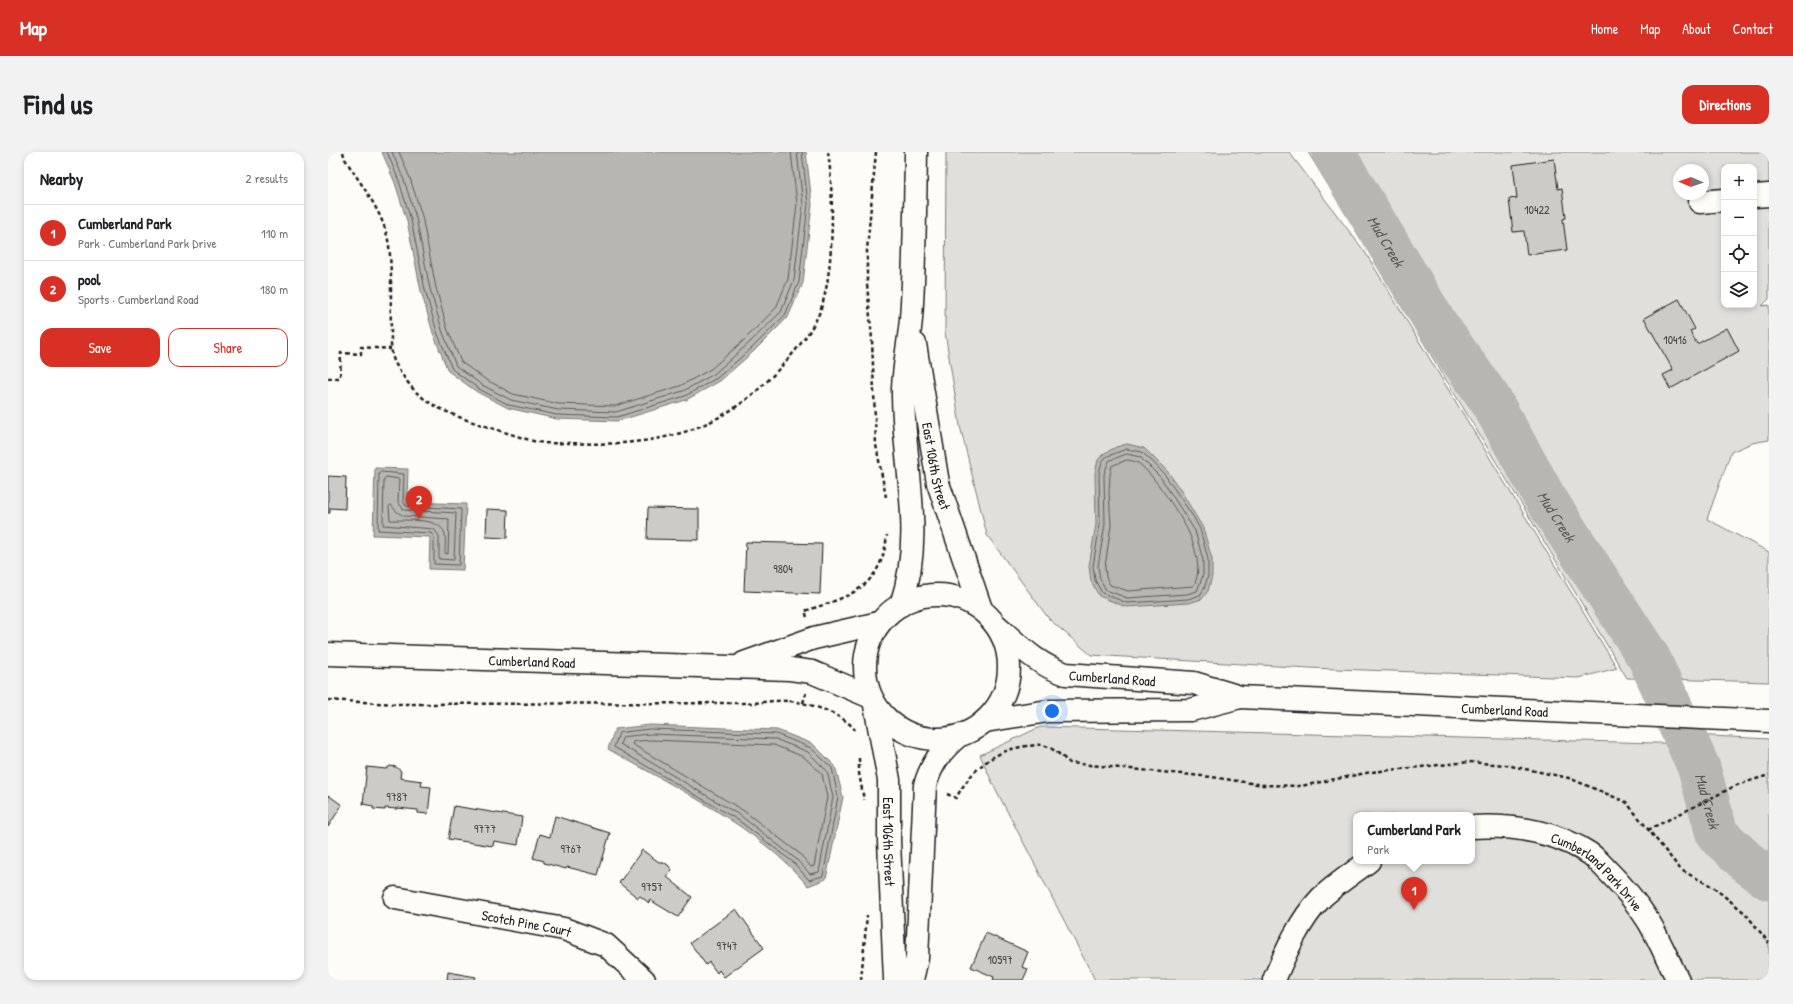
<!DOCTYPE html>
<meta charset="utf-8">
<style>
:root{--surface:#fff;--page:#f2f2f2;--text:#202124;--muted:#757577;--line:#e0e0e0;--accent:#d93025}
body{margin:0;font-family:"Patrick Hand",sans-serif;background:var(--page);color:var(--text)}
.controls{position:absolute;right:12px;top:12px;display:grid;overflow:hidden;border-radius:8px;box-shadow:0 2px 6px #0003}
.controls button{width:36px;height:36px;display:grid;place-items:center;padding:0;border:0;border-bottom:1px solid var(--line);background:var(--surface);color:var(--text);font:20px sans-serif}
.compass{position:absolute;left:1345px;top:12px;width:36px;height:36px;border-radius:50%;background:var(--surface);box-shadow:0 2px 6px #0003;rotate:272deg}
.you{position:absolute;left:724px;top:559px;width:14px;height:14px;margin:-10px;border:3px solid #fff;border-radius:50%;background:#1a73e8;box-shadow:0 0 0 6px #1a73e833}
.badge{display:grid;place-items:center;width:26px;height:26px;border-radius:50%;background:var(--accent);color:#fff;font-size:13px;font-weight:700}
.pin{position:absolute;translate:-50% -33px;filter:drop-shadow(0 1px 2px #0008)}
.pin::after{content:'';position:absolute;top:21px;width:14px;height:12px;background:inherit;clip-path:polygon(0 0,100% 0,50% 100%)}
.popup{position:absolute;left:1025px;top:660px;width:122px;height:52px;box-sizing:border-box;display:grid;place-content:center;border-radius:8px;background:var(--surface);filter:drop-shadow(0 1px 3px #0005);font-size:13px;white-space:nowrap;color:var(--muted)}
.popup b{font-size:15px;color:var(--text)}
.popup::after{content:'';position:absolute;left:50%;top:100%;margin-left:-8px;border:8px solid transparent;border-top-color:var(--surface)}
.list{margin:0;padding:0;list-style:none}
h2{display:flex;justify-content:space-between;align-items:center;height:52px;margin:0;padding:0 16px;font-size:17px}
h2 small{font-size:13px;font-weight:400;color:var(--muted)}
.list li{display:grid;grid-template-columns:26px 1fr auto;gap:12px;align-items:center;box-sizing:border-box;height:56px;padding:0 16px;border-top:1px solid var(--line)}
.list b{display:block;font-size:15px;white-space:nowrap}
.list p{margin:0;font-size:13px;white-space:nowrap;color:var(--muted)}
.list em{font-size:13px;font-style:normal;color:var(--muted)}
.actions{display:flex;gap:8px;padding:12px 16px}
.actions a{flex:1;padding:9px 0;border:1px solid var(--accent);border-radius:12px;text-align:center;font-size:14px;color:var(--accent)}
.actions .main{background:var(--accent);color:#fff}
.icon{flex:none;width:22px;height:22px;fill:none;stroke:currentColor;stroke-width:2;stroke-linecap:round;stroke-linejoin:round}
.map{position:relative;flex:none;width:1441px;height:828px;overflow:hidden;border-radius:12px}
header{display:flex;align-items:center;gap:24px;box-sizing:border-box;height:56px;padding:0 20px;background:var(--accent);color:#fff}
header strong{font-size:19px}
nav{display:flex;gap:22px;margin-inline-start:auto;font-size:14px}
.intro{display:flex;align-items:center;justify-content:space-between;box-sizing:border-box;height:96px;padding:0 24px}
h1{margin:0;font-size:28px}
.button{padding:10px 18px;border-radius:12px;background:var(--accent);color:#fff;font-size:14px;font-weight:700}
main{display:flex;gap:24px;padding:0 24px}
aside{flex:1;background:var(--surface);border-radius:12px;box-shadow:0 2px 6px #0003}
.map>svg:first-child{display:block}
.green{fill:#e0dfdb;stroke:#7e7e7c;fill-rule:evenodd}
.water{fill:#b7b6b2;stroke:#797876}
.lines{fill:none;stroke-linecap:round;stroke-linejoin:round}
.shore{stroke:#5a5a58;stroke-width:1}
.river{stroke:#b7b6b2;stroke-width:43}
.building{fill:#cccbc8;stroke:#1c1c1c}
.minor-casing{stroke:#1c1c1c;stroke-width:25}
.major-casing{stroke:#1c1c1c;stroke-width:25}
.path{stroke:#1c1c1c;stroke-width:2.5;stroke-dasharray:4 3;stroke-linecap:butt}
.minor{stroke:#fdfcf7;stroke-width:22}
.major{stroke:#fdfcf7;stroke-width:22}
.labels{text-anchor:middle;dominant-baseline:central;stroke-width:4;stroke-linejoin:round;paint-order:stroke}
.number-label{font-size:12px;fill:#484847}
.street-label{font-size:14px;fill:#1c1c1c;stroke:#fdfcf7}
.water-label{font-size:15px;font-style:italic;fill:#5a5a58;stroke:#fdfcf7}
</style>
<header>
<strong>Map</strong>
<nav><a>Home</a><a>Map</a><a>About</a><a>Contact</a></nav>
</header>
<div class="intro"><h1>Find us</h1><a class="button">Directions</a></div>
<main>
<aside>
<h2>Nearby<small>2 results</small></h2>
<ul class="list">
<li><span class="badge">1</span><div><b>Cumberland Park</b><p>Park · Cumberland Park Drive</p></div><em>110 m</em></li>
<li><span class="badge">2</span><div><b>pool</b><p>Sports · Cumberland Road</p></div><em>180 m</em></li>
</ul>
<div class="actions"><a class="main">Save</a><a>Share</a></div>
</aside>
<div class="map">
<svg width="1441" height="828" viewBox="0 0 1441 828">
<rect width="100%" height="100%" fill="#fdfcf7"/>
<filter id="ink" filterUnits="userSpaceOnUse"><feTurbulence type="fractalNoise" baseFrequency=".025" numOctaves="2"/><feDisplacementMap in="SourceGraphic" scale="8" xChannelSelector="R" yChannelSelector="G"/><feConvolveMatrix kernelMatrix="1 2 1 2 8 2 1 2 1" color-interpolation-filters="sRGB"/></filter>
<g filter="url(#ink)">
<g class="green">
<polygon points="618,0 961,0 1037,100 1289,516 1251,526 982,516 763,503 721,467 659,383 632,274 617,180"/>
<path d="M 980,0 L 1441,0 L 1441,147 L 1434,154 L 1441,153 L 1441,288 L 1424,291 L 1403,300 L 1379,367 L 1441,400 L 1441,530 L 1299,526 ZM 1396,15 L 1426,15 L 1426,153 L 1396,153 ZM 1351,18 L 1375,18 L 1375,42 L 1351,42 Z"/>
<path d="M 712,575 L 1367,592 L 1364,583 L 1441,587 L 1441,828 L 767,828 L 664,630 L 652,603 ZM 1028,663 L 1144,663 L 1144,709 L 1028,709 Z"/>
</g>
<g class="water">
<polygon points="54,0 478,0 484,52 475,131 460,165 426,199 392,229 358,248 290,269 229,267 180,256 149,240 120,219 105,181 93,139 79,69 67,31"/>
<polygon points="799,292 816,296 840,320 853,339 875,376 884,407 884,424 880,439 874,447 861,451 798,455 771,444 763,429 761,414 768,372 767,321 770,308 775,302 788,295"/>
<polygon points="47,316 80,317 79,350 138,352 135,418 101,417 102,385 45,383"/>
<path d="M 322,573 L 449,578 L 485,592 L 507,614 L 515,645 L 498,727 L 480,734 C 429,674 348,636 280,597 L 287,577 Z"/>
</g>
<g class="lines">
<g class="shore">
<polyline points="59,0 71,29 83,68 97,138 109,180 124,217 151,237 181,253 229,263 289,265 357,244 389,226 424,196 457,163 471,130 480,52 474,0"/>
<polyline points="64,0 76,28 88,66 102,137 114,178 128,214 154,233 183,248 230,258 288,260 355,239 386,222 420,192 453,160 466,128 475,52 469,0"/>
<polyline points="71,0 82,26 94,64 108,136 119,176 133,210 157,227 185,242 231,252 287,254 352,234 383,217 416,188 448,156 460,127 469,52 463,0"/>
<polygon points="799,297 814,300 825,310 837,323 866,366 872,377 880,407 880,424 876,437 872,443 860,447 799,451 774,441 767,428 765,414 772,372 771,321 774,310 778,305"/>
<polygon points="799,302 812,305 833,326 867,379 875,408 875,423 869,439 859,442 799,446 778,438 772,427 770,414 777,372 776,322 781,309"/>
<path d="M 799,308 C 802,308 805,309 808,310 C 821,315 855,367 861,381 C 867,395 875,420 865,434 L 800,439 L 782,433 L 778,425 L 777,415 L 783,373 L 781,341 L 782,323 L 784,314 Z"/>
<polygon points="53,320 76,322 75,349 78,354 133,357 131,413 106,412 106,385 103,381 50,378 51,322"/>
<polygon points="58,325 71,327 70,350 76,358 128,361 126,408 111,407 111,384 106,377 55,373 56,327"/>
<path d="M 63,353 L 69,360 L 76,364 L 121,367 L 120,402 L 117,401 C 117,395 118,388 117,382 C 112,364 76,369 62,368 L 61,355 Z"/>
<polygon points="322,577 448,582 483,596 504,616 510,645 495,724 481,728 465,710 410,668 286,595 291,581"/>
<polygon points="323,582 447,587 480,600 499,619 505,645 491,720 482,722 468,707 413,664 292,592 295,585"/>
<polygon points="323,588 446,593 476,605 494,622 499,645 486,714 483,715 472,702 416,659 304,592 305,590"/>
</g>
<path class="river" id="s1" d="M 1005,0 L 1107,170 L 1163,249 L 1217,346 L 1321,506 L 1371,616 L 1389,682 L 1421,712 L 1441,727"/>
</g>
<g class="building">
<polygon points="1226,7 1230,37 1234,36 1238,66 1235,67 1239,98 1199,103 1196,79 1185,80 1181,47 1189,46 1185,13"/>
<polygon points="1351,147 1367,177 1362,179 1369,192 1399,176 1411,199 1342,237 1335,223 1345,218 1316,166"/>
<polygon points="0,324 18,325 17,357 2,356 2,361 0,361"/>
<polygon points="320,356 371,357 371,388 319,387"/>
<polygon points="159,357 180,358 179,386 158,385"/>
<polygon points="418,390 494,392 492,442 416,439"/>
<polygon points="62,614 68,615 73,619 72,626 94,629 93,634 103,635 100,662 90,661 90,658 69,656 69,657 57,656 57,658 45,657 45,654 35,652 39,615 58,617"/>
<polygon points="0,643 14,653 0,675"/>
<polygon points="126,654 194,665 190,693 166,689 165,694 120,687"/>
<polygon points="227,664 282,681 270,723 239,715 238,717 216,711 216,709 205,706 212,682 222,685"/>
<polygon points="314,698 331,710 335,710 340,713 344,718 339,725 364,745 350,765 322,748 321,751 312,744 310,746 291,731"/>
<polygon points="408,757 436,796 396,825 391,818 389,821 381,810 378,813 362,791"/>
<polygon points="658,781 700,800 694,815 700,817 695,828 665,828 666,825 643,815"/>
<polygon points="120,820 148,825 147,828 119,828"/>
</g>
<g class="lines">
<g class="minor-casing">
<g id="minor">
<polyline points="1426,44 1441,43"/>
<polyline points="1372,50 1396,48"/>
<path id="s2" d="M 587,192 L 610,331 L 653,457"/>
<path d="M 573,453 C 598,380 574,310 575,236 C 576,213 581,190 583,167 C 587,111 587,56 588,0"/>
<path id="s3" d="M 1144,675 C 1183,673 1225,679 1259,700 C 1265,703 1270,709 1275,714 C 1292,731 1308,749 1321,770 C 1332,789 1340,809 1350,828"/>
<path id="s4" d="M 67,746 L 236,777 L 278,793 L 316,828"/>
<path d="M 946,828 C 958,800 971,769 993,746 C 1008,732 1025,721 1041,709"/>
</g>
</g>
<g class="major-casing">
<g id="major">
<circle cx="609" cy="515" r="72"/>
<path id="s5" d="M 669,474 C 692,494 708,512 738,522 L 866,531 L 912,545 L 1441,569"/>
<path id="s6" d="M 0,502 L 462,517 L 484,520 L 543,545"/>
<polyline points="416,511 486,486 551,471"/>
<path id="s7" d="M 547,553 L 561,628 L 561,689 L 567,828"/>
<polyline points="657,569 720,559 863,558 912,545"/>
<path d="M 584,828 L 589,806 L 597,633 C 604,611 612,600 629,585"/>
</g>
</g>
<g class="path">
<path d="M 15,0 L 17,7 C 33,33 54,58 60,88 C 65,115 62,149 63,177 C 63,188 62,201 67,211 C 72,220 81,233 88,240 C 112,262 146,270 176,280 C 187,283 199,288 210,290 C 220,292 231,291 241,291 C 325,295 390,283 449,219 C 465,202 479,186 489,166 C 507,130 506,40 500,0"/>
<polyline points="548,0 539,98 539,132 544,187 548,293 558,345"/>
<polyline points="0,226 12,226 13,201 33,202 33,195 63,197"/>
<path d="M 479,465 L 477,459 C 522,444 553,437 559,383"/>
<path d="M 0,548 L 67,552 L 426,551 C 437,550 449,548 460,549 C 479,550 516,562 527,578"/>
<polyline points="475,551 478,541"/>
<polyline points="531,606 531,621 536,648"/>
<path d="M 619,642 L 628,646 C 644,617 666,598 699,594 C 703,594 710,592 714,593 C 725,595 734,605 742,611 L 884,625 L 935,633 L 973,634 L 1043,620 L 1141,610 L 1178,613 L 1241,626 L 1298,650 L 1353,718 L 1385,735 L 1417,761 L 1441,791"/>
<polyline points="1320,678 1409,633 1441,623"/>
<polyline points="533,828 539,763"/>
</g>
<use href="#minor" class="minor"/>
<use href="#major" class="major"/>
</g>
</g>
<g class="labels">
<g class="number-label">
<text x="1209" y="57">10422</text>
<text x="1347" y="187">10416</text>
<text x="455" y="416">9804</text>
<text x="69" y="644">9787</text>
<text x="157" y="676">9777</text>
<text x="243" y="696">9767</text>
<text x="324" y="734">9757</text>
<text x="399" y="793">9747</text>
<text x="672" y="807">10597</text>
</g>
<g class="street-label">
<text stroke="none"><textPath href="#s2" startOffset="124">East 106th Street</textPath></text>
<text stroke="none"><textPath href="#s6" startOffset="204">Cumberland Road</textPath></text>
<text stroke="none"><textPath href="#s5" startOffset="131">Cumberland Road</textPath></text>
<text stroke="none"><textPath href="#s5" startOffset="526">Cumberland Road</textPath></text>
<text stroke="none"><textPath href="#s7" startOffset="138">East 106th Street</textPath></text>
<text stroke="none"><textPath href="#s3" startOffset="139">Cumberland Park Drive</textPath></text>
<text stroke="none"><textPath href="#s4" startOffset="134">Scotch Pine Court</textPath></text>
</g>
<g class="water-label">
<text stroke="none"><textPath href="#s1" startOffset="104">Mud Creek</textPath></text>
<text stroke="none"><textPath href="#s1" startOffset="428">Mud Creek</textPath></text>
<text stroke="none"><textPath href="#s1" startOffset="752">Mud Creek</textPath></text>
</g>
</g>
</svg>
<div class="controls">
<button>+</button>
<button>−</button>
<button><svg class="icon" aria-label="locate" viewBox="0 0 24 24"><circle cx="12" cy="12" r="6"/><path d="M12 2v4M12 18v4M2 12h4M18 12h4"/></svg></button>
<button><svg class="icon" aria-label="layers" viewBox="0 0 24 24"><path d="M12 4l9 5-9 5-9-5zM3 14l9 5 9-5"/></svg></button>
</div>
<svg class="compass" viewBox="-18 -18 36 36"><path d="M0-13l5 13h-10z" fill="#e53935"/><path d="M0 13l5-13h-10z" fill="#757577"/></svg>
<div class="you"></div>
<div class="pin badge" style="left:1086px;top:758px">1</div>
<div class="popup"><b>Cumberland Park</b>Park</div>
<div class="pin badge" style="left:91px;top:367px">2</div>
</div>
</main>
